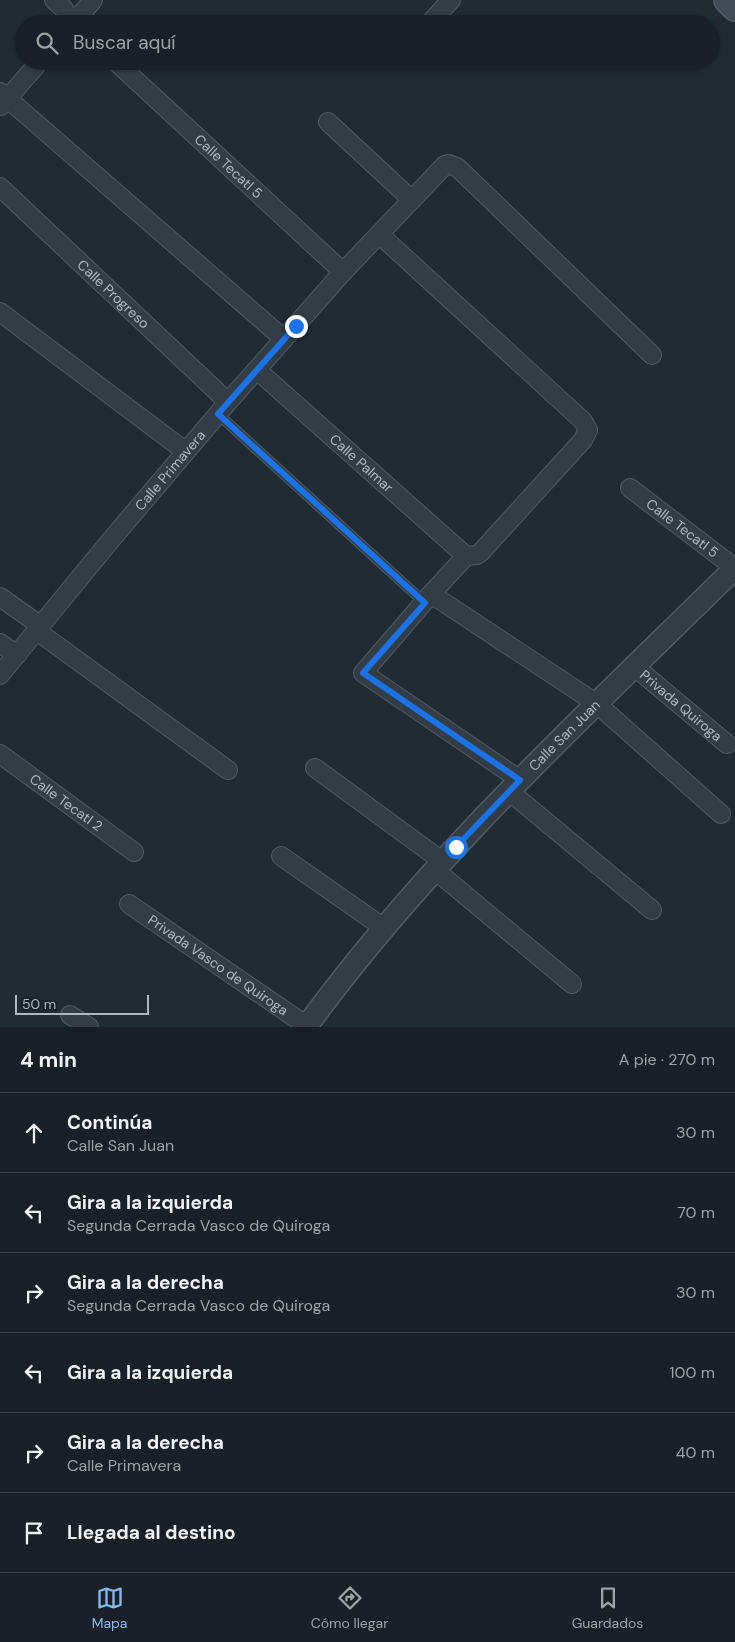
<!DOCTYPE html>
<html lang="es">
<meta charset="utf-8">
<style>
:root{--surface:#192027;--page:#22282f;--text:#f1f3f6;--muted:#9fa3a7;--line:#373e44;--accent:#86baee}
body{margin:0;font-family:"DM Sans",sans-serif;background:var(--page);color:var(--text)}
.scale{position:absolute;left:15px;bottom:12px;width:134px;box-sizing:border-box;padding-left:5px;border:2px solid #aeb8c2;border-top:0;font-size:14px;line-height:18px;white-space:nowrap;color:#aeb8c2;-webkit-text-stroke:4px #192229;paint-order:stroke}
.stop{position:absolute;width:15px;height:15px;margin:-11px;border:4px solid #1a73e8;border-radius:50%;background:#fff}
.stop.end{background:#1a73e8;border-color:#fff;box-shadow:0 1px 5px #0008}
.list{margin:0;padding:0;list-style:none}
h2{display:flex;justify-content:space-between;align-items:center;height:65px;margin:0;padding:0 20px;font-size:21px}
h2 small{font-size:16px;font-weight:400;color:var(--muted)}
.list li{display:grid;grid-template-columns:32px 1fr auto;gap:15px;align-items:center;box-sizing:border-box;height:80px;padding:0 20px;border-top:1px solid var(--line)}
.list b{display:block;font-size:19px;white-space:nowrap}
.list p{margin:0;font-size:16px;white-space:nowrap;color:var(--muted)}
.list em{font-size:16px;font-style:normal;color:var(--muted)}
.icon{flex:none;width:28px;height:28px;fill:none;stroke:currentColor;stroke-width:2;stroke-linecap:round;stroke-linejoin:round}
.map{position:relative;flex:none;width:735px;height:1027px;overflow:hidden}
.search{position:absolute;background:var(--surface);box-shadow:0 1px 4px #0004;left:15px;right:15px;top:15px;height:55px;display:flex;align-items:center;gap:12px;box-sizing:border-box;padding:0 18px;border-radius:28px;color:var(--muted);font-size:19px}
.sheet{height:545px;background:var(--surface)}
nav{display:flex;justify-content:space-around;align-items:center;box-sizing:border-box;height:70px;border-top:1px solid var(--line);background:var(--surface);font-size:14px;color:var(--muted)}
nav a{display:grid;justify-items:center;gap:2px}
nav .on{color:var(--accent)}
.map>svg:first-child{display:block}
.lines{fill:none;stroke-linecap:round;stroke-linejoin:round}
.service-casing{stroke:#515b63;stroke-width:11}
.minor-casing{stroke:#515b63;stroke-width:20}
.tertiary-casing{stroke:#515b63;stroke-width:24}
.secondary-casing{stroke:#515b63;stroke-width:28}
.service{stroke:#343d45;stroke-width:9}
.minor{stroke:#343d45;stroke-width:18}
.tertiary{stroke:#343d45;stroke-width:21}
.secondary{stroke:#424c57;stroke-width:25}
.route{stroke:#1a73e8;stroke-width:6}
.labels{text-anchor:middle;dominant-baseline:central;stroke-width:5;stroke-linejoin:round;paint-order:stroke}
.street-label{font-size:14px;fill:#aeb8c2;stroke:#192229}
</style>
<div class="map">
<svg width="735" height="1027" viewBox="0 0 735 1027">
<rect width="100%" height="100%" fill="#212b34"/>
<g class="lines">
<g class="service-casing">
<polyline id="service" points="218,414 425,603"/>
</g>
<g class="minor-casing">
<g id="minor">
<polyline points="54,0 63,8 74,24"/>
<polyline points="73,24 93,0"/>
<polyline points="429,24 451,0"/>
<path id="s1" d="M 115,61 L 343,272"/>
<polyline points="0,92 284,339"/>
<polyline points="1,106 40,61"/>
<polyline points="328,122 412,200"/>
<path id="s2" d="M 0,187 L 228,402"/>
<polyline points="379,234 583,421 588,430 583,440 481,552 477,555 466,556 431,594 363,673 520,780"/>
<polyline points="0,312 185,451"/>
<path id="s3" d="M 257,370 L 466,556"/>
<path id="s4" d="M 630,488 L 735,568"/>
<polyline points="431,594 596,703 721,814"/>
<polyline points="0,597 41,626"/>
<polyline points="37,631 228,770"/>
<polyline points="0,643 17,655"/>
<path id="s5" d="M 635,667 L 727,744"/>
<path id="s6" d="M 0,675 L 110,541 L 228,402 L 343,272 L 445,165 L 449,164 L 458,168 L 652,355"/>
<path id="s7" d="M 0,754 L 134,852"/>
<polyline points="315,768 442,861"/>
<polyline points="509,791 652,910"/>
<polyline points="281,856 384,928"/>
<polyline points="435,870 572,984"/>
<path id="s8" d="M 129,904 L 307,1026"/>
<polyline points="70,1015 89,1027"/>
</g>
</g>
<g class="tertiary-casing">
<g id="tertiary">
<path id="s9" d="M 306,1027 C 430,857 586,715 735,568"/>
</g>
</g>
<g class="secondary-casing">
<polyline id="secondary" points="727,0 735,8"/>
</g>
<use href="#service" class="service"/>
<use href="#minor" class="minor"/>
<use href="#tertiary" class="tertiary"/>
<use href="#secondary" class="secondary"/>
</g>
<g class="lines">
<polyline class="route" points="296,326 218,414 425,603 363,673 520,780 456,847"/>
</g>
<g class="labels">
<g class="street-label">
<text stroke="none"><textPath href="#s1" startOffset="155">Calle Tecatl 5</textPath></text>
<text stroke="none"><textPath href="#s2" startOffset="156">Calle Progreso</textPath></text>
<text stroke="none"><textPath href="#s3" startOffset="140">Calle Palmar</textPath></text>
<text stroke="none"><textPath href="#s6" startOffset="266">Calle Primavera</textPath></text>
<text stroke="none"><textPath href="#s4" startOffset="66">Calle Tecatl 5</textPath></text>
<text stroke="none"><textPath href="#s5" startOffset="60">Privada Quiroga</textPath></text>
<text stroke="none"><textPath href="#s9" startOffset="390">Calle San Juan</textPath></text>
<text stroke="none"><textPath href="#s7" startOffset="82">Calle Tecatl 2</textPath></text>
<text stroke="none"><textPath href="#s8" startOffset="108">Privada Vasco de Quiroga</textPath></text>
</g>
</g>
</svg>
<div class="scale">50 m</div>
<div class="stop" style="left:456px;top:847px"></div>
<div class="stop end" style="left:296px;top:326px"></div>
<div class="search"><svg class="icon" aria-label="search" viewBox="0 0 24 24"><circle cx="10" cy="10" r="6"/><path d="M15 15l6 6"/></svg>Buscar aquí</div>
</div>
<section class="sheet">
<h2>4 min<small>A pie · 270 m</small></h2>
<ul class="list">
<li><svg class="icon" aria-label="ahead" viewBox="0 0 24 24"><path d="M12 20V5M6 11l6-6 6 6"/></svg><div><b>Continúa</b><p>Calle San Juan</p></div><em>30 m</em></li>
<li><svg class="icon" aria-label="left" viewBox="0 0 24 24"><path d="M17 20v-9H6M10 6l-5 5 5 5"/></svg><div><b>Gira a la izquierda</b><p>Segunda Cerrada Vasco de Quiroga</p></div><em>70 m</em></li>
<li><svg class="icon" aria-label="right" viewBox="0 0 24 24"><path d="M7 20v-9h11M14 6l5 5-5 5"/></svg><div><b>Gira a la derecha</b><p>Segunda Cerrada Vasco de Quiroga</p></div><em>30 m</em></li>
<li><svg class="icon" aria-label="left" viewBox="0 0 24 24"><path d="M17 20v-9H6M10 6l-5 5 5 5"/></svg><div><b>Gira a la izquierda</b></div><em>100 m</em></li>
<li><svg class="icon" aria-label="right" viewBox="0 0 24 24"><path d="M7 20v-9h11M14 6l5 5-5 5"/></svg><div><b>Gira a la derecha</b><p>Calle Primavera</p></div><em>40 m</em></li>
<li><svg class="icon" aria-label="arrive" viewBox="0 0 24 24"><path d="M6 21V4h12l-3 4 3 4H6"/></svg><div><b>Llegada al destino</b></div></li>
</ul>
</section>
<nav>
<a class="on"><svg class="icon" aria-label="map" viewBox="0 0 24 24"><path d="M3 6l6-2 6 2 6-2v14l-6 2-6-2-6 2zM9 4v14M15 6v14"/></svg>Mapa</a>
<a><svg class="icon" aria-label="directions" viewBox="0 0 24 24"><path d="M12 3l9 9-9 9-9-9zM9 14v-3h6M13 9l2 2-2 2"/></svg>Cómo llegar</a>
<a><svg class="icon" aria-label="saved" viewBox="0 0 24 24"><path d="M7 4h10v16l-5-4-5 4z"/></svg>Guardados</a>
</nav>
